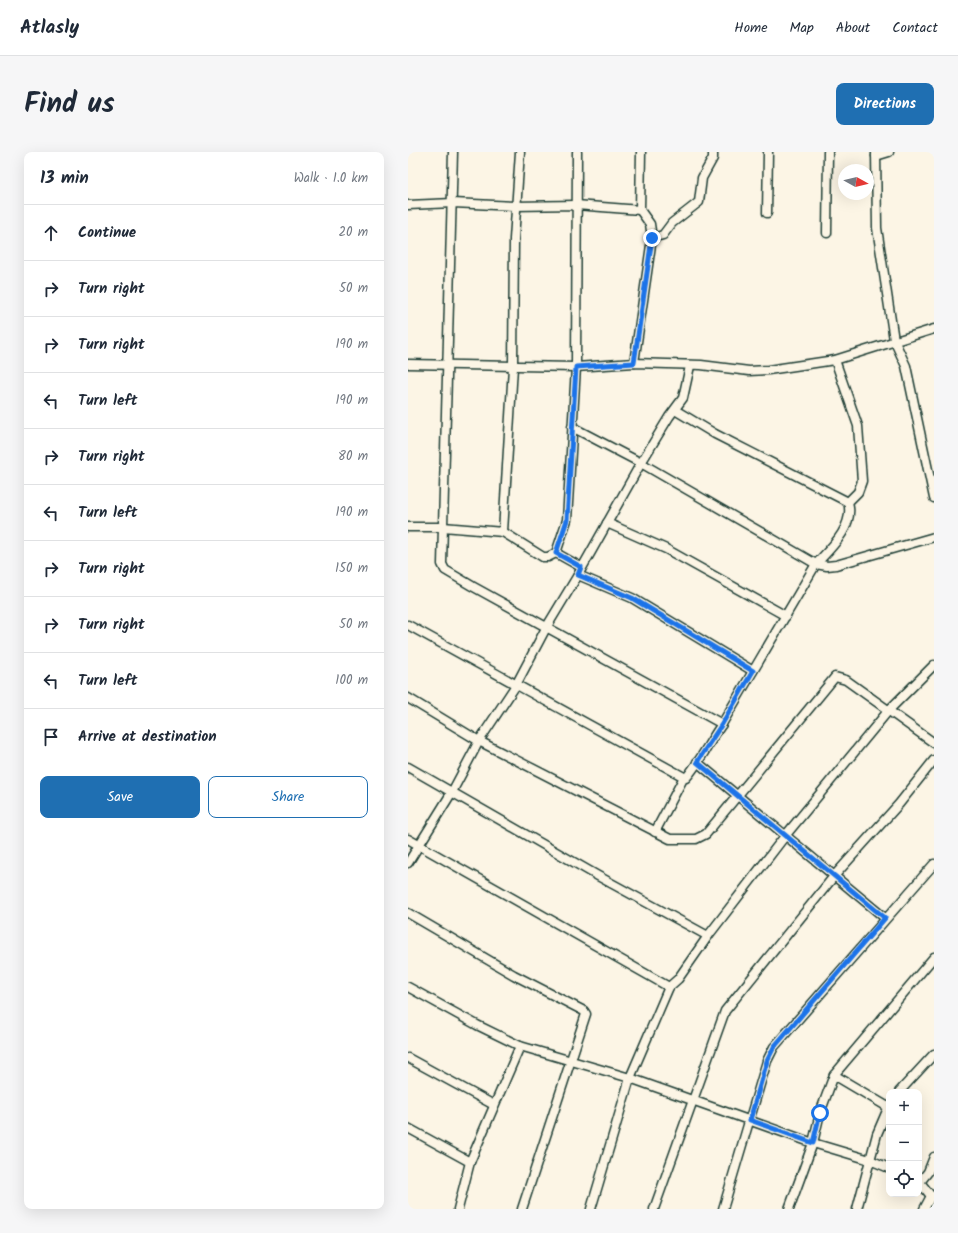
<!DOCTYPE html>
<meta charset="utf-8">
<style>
:root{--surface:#fff;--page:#f6f6f7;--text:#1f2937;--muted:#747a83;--line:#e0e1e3;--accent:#1f6fb2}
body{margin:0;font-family:Kalam,sans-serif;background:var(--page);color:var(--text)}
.controls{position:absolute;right:12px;bottom:12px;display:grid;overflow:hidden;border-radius:8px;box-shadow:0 4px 16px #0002}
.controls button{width:36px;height:36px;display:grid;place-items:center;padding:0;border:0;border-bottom:1px solid var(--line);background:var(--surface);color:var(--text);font:20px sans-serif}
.compass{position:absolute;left:430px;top:12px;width:36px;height:36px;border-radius:50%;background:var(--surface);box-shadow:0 4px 16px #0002;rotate:98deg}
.stop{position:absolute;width:12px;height:12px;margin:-9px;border:3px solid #1a73e8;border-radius:50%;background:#fff}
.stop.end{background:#1a73e8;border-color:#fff;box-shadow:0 1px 4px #0008}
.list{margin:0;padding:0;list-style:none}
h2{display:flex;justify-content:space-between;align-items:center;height:52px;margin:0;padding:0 16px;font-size:17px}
h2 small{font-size:13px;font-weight:400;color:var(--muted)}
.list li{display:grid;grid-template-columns:26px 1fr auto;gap:12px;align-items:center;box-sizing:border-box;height:56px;padding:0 16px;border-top:1px solid var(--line)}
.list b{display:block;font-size:15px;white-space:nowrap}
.list em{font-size:13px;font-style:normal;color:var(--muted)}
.actions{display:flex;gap:8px;padding:12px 16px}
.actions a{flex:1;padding:9px 0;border:1px solid var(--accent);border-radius:8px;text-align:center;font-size:14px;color:var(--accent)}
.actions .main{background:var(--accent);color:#fff}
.icon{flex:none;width:22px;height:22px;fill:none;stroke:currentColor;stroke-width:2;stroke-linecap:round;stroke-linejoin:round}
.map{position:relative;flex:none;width:526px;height:1057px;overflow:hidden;border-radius:8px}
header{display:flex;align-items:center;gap:24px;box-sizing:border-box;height:56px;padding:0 20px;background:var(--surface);border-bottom:1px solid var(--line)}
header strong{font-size:19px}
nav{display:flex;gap:22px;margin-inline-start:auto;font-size:14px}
.intro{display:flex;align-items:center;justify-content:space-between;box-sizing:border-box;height:96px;padding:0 24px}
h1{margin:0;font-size:28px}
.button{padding:10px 18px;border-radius:8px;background:var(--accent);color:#fff;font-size:14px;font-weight:700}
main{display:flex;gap:24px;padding:0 24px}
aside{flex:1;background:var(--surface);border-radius:8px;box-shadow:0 4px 16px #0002}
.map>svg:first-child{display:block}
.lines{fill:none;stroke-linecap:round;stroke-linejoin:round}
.minor-casing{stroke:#1f3d34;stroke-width:11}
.minor{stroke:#fcf5e5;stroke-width:8}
.route{stroke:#1a73e8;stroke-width:5}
</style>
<header>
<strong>Atlasly</strong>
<nav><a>Home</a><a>Map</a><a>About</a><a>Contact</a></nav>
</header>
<div class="intro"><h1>Find us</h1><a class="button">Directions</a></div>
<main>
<aside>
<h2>13 min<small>Walk · 1.0 km</small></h2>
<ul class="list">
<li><svg class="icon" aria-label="ahead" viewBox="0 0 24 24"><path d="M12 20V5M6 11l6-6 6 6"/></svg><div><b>Continue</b></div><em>20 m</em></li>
<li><svg class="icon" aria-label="right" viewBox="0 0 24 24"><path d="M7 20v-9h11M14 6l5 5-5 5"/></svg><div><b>Turn right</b></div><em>50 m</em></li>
<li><svg class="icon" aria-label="right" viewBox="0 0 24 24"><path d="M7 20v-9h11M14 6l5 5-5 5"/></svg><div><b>Turn right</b></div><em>190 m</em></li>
<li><svg class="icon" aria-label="left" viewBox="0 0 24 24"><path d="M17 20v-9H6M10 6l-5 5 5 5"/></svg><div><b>Turn left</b></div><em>190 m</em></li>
<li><svg class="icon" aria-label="right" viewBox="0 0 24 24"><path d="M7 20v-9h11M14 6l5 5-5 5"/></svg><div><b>Turn right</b></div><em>80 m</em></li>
<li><svg class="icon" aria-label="left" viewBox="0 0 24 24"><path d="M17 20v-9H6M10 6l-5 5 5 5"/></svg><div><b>Turn left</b></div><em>190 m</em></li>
<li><svg class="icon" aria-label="right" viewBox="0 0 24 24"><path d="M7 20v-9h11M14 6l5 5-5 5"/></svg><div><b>Turn right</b></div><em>150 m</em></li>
<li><svg class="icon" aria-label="right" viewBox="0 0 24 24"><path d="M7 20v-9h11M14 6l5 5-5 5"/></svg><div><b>Turn right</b></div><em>50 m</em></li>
<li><svg class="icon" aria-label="left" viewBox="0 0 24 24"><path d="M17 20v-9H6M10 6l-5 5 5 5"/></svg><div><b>Turn left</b></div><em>100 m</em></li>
<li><svg class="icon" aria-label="arrive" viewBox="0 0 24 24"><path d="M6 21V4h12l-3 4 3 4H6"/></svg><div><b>Arrive at destination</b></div></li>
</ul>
<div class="actions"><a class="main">Save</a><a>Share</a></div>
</aside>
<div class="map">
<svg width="526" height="1057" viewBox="0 0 526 1057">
<rect width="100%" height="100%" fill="#fcf5e5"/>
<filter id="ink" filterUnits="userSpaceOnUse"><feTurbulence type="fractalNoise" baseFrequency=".025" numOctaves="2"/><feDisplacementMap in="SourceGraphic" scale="8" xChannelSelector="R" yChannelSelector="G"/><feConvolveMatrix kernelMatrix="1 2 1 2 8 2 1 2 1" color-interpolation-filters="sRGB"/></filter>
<g filter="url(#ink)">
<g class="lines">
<g class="minor-casing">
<g id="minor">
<polyline points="45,0 34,412 37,418 64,434 314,572"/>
<polyline points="468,0 469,76 486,188 498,214 526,346"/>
<polyline points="468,4 481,0"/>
<polyline points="0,53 45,51 107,54 168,53 232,58"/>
<polyline points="359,61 360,0"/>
<polyline points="419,81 420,0"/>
<polyline points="244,86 255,83 264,71 291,50 294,26 305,6 305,0"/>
<polyline points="427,208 450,274 454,329 450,340 440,350"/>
<polyline points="226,211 244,86 242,72 232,58 233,0"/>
<polyline points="0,212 168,215 226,211 293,213 341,219 360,218 427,208 526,177"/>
<polyline points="267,258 307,282 440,350"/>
<polyline points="164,275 233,311 408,412 419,414 428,413 526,385"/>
<polyline points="199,371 258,397 378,464"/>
<polyline points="0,375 35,375 95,380 135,405 140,405 148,401 159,368 168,215 169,0"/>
<polyline points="95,380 105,215 106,87 112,0"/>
<polyline points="148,401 173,415"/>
<polyline points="170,423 224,446 345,519"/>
<polyline points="0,473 276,625"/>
<polyline points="0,546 71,589 262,687 288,687 298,682 427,525 438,528 526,591"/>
<polyline points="289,610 477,766"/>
<polyline points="0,615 190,724 300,784"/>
<path d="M 247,680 L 276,625 L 278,626 C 291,611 302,589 314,572 L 408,412 C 423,396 447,374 440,350"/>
<polyline points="0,687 261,835"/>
<polyline points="0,711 44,640 71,589 108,533 138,476 170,423 233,311 261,265 275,246 282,214"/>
<polyline points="0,761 106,823 176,859 178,862 114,1057"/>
<polyline points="0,835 69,873 112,894 222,926 405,991 462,1008 481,1016"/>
<polyline points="0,906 86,953"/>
<polyline points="426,923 480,955"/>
<polyline points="491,940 526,902"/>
<polyline points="0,976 62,1010"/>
<polyline points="511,1029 523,1044 526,1044"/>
<polyline points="512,1030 520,1020 526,1005"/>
<polyline points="50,1057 62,1010 112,894"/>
<polyline points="183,1057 222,926 261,835 270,827 300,784 377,684 481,558 526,513"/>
<polyline points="246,1057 317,859 427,723 491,652 526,608"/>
<polyline points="315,1057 359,909 366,895 526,712"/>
<polyline points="381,1057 405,991 412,961 426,923 526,805"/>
<polyline points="449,1057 469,982 481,954"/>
<polyline points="516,1057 523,1044"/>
</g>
</g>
<use href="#minor" class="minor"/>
</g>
</g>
<g class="lines" filter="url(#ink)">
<polyline class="route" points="244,86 226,211 168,215 159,368 148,401 173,415 170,423 224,446 345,519 314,572 289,610 477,766 366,895 359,909 342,968 405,991 412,961"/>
</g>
</svg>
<div class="controls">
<button>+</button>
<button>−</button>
<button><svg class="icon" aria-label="locate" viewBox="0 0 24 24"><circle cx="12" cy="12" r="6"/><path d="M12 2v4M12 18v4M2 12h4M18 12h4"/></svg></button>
</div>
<svg class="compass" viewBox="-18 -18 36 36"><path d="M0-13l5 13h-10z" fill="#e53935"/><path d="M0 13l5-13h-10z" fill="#747a83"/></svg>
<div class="stop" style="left:412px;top:961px"></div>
<div class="stop end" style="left:244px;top:86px"></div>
</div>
</main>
